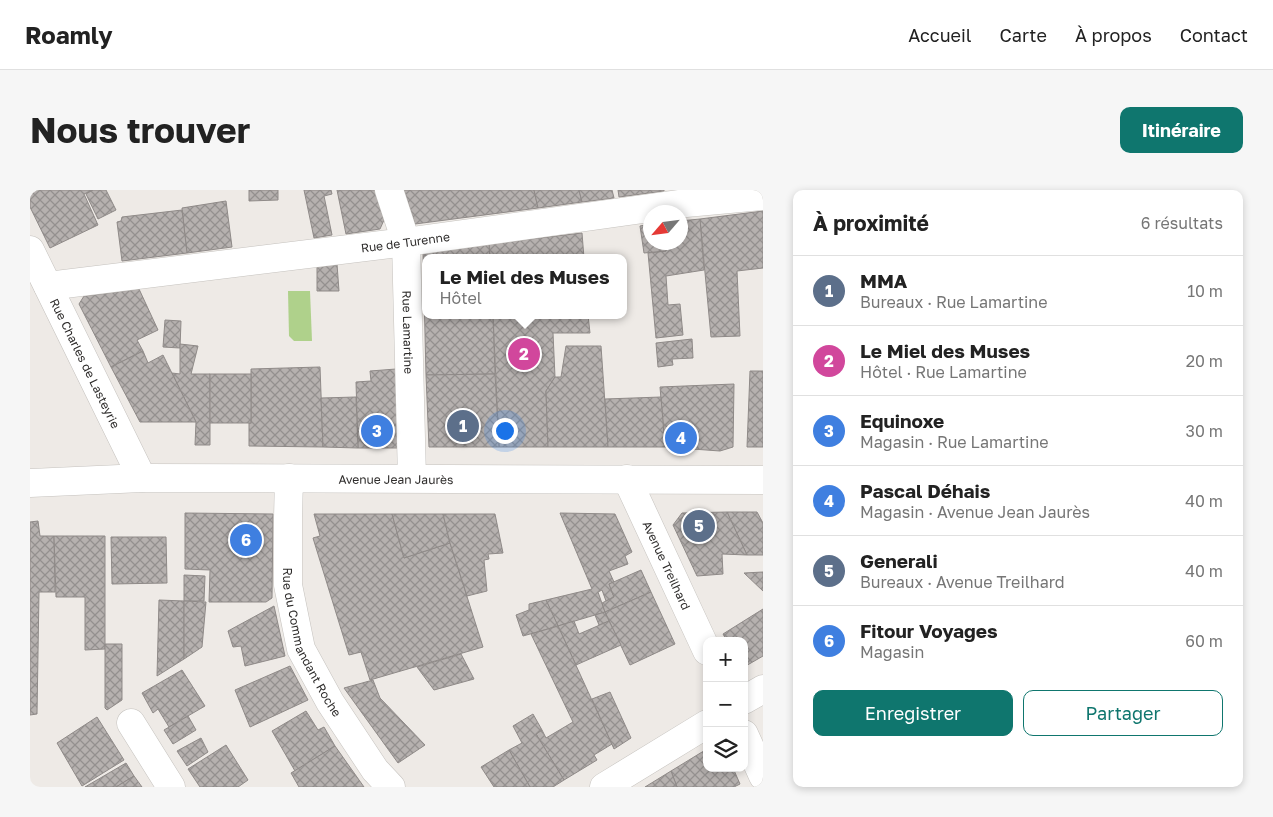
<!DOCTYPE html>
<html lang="fr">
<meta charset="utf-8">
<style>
:root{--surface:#fff;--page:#f6f6f6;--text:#222;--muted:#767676;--line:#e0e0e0;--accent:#0f766e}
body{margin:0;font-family:"Golos Text",sans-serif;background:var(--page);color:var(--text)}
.controls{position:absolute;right:15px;bottom:15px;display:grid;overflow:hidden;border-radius:10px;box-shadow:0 2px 8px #0003}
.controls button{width:45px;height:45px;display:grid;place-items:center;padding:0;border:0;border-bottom:1px solid var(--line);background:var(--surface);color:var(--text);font:25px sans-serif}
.compass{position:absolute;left:613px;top:15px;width:45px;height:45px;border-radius:50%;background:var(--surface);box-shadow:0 2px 8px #0003;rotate:242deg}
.you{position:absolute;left:474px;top:240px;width:18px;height:18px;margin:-12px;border:4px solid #fff;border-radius:50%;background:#1a73e8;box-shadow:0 0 0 8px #1a73e833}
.badge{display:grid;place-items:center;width:32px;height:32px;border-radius:50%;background:var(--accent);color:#fff;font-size:16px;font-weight:700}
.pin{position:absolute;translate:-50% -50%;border:2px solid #fff;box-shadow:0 1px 5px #0006}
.popup{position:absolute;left:392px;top:64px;width:205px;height:65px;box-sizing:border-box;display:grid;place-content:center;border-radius:10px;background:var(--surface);filter:drop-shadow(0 1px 4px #0005);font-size:16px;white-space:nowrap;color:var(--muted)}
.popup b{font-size:19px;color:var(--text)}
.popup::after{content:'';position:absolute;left:50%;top:100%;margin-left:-10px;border:10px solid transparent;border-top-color:var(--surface)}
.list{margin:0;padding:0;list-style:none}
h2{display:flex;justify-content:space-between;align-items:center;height:65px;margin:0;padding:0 20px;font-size:21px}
h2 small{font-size:16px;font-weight:400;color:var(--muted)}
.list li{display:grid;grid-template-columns:32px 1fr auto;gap:15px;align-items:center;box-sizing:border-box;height:70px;padding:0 20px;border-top:1px solid var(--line)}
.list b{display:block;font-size:19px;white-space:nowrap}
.list p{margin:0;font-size:16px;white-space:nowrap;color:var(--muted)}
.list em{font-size:16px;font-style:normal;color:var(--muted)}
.actions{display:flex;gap:10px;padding:15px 20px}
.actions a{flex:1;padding:11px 0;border:1px solid var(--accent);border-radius:10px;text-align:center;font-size:18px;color:var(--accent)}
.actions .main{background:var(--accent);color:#fff}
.icon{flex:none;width:28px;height:28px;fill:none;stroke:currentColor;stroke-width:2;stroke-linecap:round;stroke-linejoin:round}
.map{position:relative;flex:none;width:733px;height:597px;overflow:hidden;border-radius:10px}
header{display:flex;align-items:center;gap:30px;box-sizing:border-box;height:70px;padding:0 25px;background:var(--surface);border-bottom:1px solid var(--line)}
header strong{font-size:24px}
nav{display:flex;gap:28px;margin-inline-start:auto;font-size:18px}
.intro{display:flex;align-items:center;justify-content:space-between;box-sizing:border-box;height:120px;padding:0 30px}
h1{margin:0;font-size:35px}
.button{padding:12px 22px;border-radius:10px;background:var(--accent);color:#fff;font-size:18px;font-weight:700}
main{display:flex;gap:30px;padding:0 30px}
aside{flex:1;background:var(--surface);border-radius:10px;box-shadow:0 2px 8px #0003}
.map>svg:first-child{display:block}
.water{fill:#afd18b}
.building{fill:url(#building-cross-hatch);stroke:#8f8a88}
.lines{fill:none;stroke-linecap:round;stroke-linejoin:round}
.minor-casing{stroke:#c5c2be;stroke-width:29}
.minor{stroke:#fff;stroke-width:28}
.labels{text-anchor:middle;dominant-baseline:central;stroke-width:4;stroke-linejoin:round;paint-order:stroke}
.street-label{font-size:12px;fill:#2e2c2b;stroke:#eeeae6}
</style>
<header>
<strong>Roamly</strong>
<nav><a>Accueil</a><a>Carte</a><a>À propos</a><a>Contact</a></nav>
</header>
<div class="intro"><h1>Nous trouver</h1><a class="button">Itinéraire</a></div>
<main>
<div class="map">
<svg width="733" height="597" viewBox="0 0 733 597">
<defs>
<pattern id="building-cross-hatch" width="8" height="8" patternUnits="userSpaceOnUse" patternTransform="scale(1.25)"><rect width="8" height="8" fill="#b6b1af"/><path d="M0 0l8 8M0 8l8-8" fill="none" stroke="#94908f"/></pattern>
</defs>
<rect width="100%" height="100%" fill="#eeeae6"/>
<polygon class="water" points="258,101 280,101 282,151 264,151 259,146"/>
<g class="building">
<polygon points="0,0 63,0 54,4 68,35 20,58 0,17"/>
<polygon points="63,0 76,0 86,20 68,29 56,4"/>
<polygon points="219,0 248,0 248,10 219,11"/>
<polygon points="274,0 301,0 302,4 294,6 302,45 284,48"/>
<polygon points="307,0 345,0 354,30 350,39 316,44"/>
<polygon points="374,0 504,0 508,18 385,34"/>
<polygon points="504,0 549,0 552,12 508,18"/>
<polygon points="549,0 582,0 584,8 552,12"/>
<polygon points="588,0 634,0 634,1 589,7"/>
<polygon points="196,11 202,57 157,63 152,18"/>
<polygon points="152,20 157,63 92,71 87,32 91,31 92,27"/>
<polygon points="733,21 733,78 707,81 710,146 681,147 670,29"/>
<polygon points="670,29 674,80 636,86 638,115 650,114 653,145 626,148 618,63 636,61 635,52 650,52 650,31"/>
<polygon points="620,34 620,52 635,52 636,61 614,63 610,36"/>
<polygon points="552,43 554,68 460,68 459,54"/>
<polygon points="459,54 460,68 395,68 395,125 463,125 465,184 396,185 393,62"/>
<polygon points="307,74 309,101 287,101 287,77"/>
<polygon points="109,99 128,140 107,150 113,161 81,177 49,114 54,106"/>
<polygon points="463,125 558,125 560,143 523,143 525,187 516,201 518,257 469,257"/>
<polygon points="135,130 151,131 150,158 133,157"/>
<polygon points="662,149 663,168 642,169 643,175 628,177 626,153"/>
<polygon points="150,154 168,156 161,184 180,184 180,255 165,255 166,232 142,183 150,184"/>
<polygon points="536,156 571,156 578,257 518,257 516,201 525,187 531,187"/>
<polygon points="113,161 118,173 133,165 166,232 110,232 81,177"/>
<polygon points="290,177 293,257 219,256 219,233 221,233 221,179"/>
<polygon points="366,179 368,258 328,258 326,192 341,191 340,181"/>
<polygon points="720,181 733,181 733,257 717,257"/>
<rect x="180" y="184" width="41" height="49"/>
<polygon points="465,184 469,257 399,257 396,185"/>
<polygon points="704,194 703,257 690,261 635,257 630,197"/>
<polygon points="326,207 328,258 293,257 291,208"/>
<polygon points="631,207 635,257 578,257 575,209"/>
<polygon points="697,322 727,322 733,333 733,365 717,365"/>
<polygon points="697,322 717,365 692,364 693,384 667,386 643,335 652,323"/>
<polygon points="155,323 243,324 242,408 236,412 179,412 180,380 155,379"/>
<polygon points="530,323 585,324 602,362 595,366 598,374 579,381 584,392 579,394 584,407 576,411 572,400 568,402 575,422 528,436 516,410 562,399"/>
<polygon points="284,324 362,324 374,368 420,353 453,457 340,490 331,462 319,465 283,348 290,346"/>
<polygon points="362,324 413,324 420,353 374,368"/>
<polygon points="413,324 465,324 473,363 458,364 459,369 454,370 457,401 437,406 420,353"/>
<polygon points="8,331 10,346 24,346 25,402 9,402 7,524 0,525 0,332"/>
<polygon points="24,346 75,346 75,459 55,460 55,407 26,407"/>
<polygon points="81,347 136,347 137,393 82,394"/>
<polygon points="611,380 621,402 575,422 572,413 584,407 579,394"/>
<polygon points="733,382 733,401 714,383"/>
<polygon points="154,385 175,386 174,411 154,411"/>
<polygon points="621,402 645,454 600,475 575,422"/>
<polygon points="129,410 154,411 154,469 127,486"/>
<polygon points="516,410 528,436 493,446 486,425 499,420 499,414"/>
<polygon points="154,411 176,412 172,457 154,469"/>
<polygon points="244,416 255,466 215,476 211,456 203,457 198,441"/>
<polygon points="733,419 733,466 714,477 714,451 697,451 693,444"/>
<polygon points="575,422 579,431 569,435 565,425"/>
<polygon points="544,431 549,444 579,431 591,455 546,475 528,436"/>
<polygon points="528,436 582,554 564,565 567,570 534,590 506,544 512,540 516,548 543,532 501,444"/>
<polygon points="75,454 92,454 92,510 77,520 75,518"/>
<polygon points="431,464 444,489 404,500 387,477"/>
<polygon points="260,476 278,510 220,537 205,500"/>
<polygon points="152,480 175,516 139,537 128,519 123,523 112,503"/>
<polygon points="343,490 350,508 395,555 368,573 314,498"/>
<polygon points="580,502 601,548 584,559 562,509"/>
<polygon points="276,521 288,540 294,537 305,556 265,581 242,541"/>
<polygon points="503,524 512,540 506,544 534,590 523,597 500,597 479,560 492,553 483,536"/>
<polygon points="158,526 166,540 143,554 134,540"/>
<polygon points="67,527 94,570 52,596 27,553"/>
<polygon points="171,548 178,562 157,576 147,561"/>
<polygon points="196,555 218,590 208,597 170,597 158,579"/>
<polygon points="305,556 334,597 269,597 261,583"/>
<polygon points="677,559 677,578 703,578 710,594 704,597 647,597 641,581"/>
<polygon points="479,560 500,597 464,597 451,577"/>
<polygon points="96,573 104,586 86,597 55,597"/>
<polygon points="641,581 647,597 615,597"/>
<polygon points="104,586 112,597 86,597"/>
</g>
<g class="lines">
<g class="minor-casing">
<g id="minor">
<path id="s1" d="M 359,0 L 376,52 L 382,288"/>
<path id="s2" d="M 0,60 L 112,288"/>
<path id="s3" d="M 18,96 L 376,52 L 656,13 L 733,6"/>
<path id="s4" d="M 259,288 L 258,328 L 258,395 L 271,459 L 300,512 L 345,580 L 361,597"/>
<path id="s5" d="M 597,289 L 677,461"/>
<path id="s6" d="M 0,293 L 112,288 L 733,290"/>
<polyline points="714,510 733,499"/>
<polyline points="101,533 141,597"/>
<polyline points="714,544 733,586"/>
<polyline points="574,597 677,534"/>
</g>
</g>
<use href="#minor" class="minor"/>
</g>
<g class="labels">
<g class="street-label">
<text stroke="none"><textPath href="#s3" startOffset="360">Rue de Turenne</textPath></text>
<text stroke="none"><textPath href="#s1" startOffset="145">Rue Lamartine</textPath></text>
<text stroke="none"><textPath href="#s2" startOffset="126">Rue Charles de Lasteyrie</textPath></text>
<text stroke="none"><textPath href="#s6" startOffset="366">Avenue Jean Jaurès</textPath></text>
<text stroke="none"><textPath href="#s5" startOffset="95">Avenue Treilhard</textPath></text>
<text stroke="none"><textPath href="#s4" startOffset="169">Rue du Commandant Roche</textPath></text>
</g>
</g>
</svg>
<div class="controls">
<button>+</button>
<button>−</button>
<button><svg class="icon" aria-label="layers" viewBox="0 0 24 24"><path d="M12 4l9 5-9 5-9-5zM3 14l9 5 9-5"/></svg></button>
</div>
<svg class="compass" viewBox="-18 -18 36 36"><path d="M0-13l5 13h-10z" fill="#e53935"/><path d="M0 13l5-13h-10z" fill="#767676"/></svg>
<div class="you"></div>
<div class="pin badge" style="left:433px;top:236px;background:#5c6f8a">1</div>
<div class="pin badge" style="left:494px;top:164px;background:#d1479c">2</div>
<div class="popup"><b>Le Miel des Muses</b>Hôtel</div>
<div class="pin badge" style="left:347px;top:241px;background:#3f7fe0">3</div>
<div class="pin badge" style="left:651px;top:248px;background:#3f7fe0">4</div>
<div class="pin badge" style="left:669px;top:336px;background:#5c6f8a">5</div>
<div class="pin badge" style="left:216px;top:350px;background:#3f7fe0">6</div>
</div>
<aside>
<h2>À proximité<small>6 résultats</small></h2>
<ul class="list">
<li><span class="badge" style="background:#5c6f8a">1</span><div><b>MMA</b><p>Bureaux · Rue Lamartine</p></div><em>10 m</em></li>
<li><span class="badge" style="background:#d1479c">2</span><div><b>Le Miel des Muses</b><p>Hôtel · Rue Lamartine</p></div><em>20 m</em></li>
<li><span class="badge" style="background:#3f7fe0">3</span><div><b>Equinoxe</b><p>Magasin · Rue Lamartine</p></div><em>30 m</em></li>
<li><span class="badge" style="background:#3f7fe0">4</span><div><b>Pascal Déhais</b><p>Magasin · Avenue Jean Jaurès</p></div><em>40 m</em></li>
<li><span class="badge" style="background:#5c6f8a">5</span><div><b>Generali</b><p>Bureaux · Avenue Treilhard</p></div><em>40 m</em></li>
<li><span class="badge" style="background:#3f7fe0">6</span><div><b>Fitour Voyages</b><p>Magasin</p></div><em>60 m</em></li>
</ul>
<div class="actions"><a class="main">Enregistrer</a><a>Partager</a></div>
</aside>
</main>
